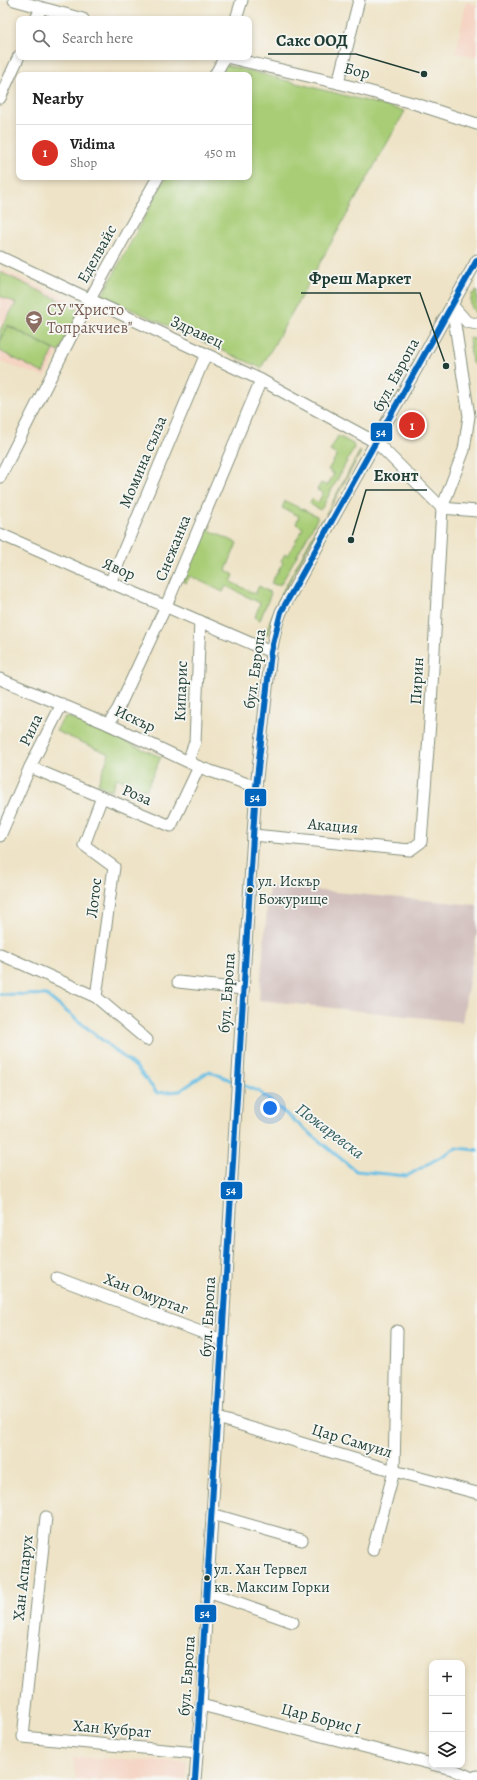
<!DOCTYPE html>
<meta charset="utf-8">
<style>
:root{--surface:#fff;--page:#f2f2f2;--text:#222;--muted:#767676;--line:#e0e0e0;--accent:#d93025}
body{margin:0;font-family:Alegreya,serif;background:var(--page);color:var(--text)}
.controls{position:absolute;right:12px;bottom:12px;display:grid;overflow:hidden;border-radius:8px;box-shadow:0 2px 6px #0003}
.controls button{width:36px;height:36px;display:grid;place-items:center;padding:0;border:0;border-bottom:1px solid var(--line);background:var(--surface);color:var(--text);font:20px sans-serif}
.you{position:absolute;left:270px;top:1108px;width:14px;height:14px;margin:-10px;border:3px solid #fff;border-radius:50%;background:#1a73e8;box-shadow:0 0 0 6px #1a73e833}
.badge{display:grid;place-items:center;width:26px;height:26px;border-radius:50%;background:var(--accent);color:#fff;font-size:13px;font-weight:700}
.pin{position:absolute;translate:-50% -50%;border:2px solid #fff;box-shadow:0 1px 4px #0006}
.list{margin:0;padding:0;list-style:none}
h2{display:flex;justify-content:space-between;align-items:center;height:52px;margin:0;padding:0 16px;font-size:17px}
h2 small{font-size:13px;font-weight:400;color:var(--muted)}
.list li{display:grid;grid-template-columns:26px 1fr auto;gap:12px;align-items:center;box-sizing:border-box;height:56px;padding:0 16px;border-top:1px solid var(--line)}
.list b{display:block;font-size:15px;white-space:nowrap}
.list p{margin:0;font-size:13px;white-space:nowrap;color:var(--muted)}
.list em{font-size:13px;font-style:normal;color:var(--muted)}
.icon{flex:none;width:22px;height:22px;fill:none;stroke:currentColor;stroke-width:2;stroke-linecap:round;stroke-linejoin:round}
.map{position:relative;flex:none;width:477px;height:1780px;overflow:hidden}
.search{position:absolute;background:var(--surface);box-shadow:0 2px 6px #0003;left:16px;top:16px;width:236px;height:44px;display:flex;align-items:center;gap:10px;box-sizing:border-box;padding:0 14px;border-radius:8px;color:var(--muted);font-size:15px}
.panel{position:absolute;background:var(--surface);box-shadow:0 2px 6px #0003;left:16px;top:72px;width:236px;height:108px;border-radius:8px}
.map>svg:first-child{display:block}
.built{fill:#f5d3c2}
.industrial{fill:#d1c0bd}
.green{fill:#a8cd76;stroke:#648555}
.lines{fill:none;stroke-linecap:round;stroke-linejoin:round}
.stream{stroke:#68bfe5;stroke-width:3}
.minor-casing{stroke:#86907d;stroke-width:13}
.minor{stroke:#fff;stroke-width:11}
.bus-1-casing{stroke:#f6f6f2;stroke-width:9}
.bus-1{stroke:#0065bd;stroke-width:6}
.bus-dot{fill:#1f3d34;stroke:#f6f6f2;stroke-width:1.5}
.labels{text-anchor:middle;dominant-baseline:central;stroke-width:3.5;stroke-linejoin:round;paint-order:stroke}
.bus-label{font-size:15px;fill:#1f3d34;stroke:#f6f6f2;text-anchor:start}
.street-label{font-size:16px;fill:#1f3d34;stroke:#f6f6f2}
.education-label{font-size:16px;fill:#785e54;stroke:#f6f6f2;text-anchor:start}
.water-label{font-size:17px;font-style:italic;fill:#315e60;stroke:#f6f6f2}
.leader{fill:none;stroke:#1f3d34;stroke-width:1.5}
.callout-dot{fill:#1f3d34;stroke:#f6f6f2;stroke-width:1.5}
.callout-label{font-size:17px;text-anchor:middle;font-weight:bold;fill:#1f3d34;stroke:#f6f6f2;stroke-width:3.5;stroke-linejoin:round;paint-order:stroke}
.line-badge{stroke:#f6f6f2;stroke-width:1.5}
.badge-label{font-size:11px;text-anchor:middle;font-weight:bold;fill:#fff}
</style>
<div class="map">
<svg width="477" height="1780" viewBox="0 0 477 1780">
<rect width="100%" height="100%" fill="#f6f6f2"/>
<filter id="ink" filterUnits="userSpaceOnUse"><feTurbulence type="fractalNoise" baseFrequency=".025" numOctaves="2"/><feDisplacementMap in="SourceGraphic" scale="8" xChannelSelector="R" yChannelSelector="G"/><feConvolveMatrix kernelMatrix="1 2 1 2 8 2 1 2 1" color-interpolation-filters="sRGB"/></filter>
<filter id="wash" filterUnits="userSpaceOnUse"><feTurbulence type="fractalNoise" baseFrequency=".012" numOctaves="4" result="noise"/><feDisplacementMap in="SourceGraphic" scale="16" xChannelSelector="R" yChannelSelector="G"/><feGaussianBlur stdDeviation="0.9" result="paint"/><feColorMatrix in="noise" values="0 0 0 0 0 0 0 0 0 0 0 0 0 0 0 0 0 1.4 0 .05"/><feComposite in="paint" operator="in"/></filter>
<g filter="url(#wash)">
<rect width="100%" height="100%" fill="#eee3c6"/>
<g class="built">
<polygon points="466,2 477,5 477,57 456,53"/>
<polygon points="0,269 83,306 45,377 0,362"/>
<polygon points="73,1757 187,1762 185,1780 76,1780"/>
</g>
<polygon class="industrial" points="269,886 477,905 477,933 462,1022 259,1000"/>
<g class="green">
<polygon points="226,65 405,111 261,368 102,296 166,177 249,177 249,75 221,75"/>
<polygon points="0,272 80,310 59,352 8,325 0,340 0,330 16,303 0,296"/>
<path d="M 477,291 L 477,315 C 470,308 470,303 472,294 Z"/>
<polygon points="8,326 54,350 43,373 0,351 0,342"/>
<polygon points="469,338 477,340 477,366 472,363"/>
<polygon points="338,436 353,444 354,448 322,508 320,510 310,504 312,499 318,503 323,493 317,490 321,483 327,486 334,474 328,470 337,455 330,451"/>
<polygon points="360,451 361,452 326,515 326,514"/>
<polygon points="285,501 317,516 317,519 281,584 276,585 271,583 283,563 281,561 285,554 288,555 303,528 296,524 299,516 282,508"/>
<polygon points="323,519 276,608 268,634 265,633 283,591 321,520"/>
<polygon points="208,524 211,525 209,530 237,543 226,570 234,575 231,582 255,594 259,586 271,593 260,620 255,617 260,603 226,586 223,592 190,576 186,583 182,580 206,525"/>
<polygon points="68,717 161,757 146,790 117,778 111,791 98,784 109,754 56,731 63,719"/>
</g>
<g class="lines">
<g class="stream">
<polyline points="0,994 46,995 137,1068 157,1093 180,1091 209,1071 235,1082"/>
<polyline points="240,1084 258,1091 356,1171 407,1176 456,1148 477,1150"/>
</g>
</g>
</g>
<g filter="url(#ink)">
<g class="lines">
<g class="minor-casing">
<g id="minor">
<polyline points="14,0 83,19"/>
<polyline points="36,19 41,8"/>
<polyline points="236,19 242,0"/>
<polyline points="226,57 338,83 416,104 477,124"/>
<polyline points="215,75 225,57"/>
<polyline points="338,83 359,0"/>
<polyline points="0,98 19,56"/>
<polyline points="0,257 261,380 377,443 442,508 477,511"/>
<polyline points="452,305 467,322 477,324"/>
<polyline points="0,477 90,299 158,177"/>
<path d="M 0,534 C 90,574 181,613 271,652"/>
<polyline points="110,583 206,354"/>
<polyline points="0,679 108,724 199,767 256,787"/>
<polyline points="108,724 118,709 166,606 261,380"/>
<polyline points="188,761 195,742 200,621"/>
<polyline points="30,767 171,826 199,767"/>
<polyline points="253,835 410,850 421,842 430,722 442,508 464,450 469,416 452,305"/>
<polyline points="0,836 30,767 62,704"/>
<polyline points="0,954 96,997 147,1040"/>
<polyline points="178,982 243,989"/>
<polyline points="96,997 114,867 84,845 102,797"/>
<polyline points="57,1278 222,1340"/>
<polyline points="218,1418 394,1471 477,1493"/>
<polyline points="212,1514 302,1540"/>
<polyline points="46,1517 23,1737 197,1753"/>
<polyline points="373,1550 394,1471 397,1331"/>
<polyline points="208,1592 293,1622"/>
<polyline points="201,1705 432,1764"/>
<polyline points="435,1765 452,1769 472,1778 477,1776"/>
<polyline points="195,1780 201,1705 239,1056 256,787 271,652 277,624 281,612 477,260"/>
</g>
</g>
<use href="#minor" class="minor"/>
<g class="bus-1-casing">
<polyline id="bus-1" points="195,1780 256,787 271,652 281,612 477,260"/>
</g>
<use href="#bus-1" class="bus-1"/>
</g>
</g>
<defs>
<g id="school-pin" transform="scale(0.9)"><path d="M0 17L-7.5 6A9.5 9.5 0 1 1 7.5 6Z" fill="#8d6e63" stroke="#f6f6f2"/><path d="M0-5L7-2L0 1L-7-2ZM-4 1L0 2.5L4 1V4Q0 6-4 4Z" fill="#fff"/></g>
</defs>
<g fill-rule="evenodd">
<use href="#school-pin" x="34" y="319"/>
</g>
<g class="bus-dot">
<circle cx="250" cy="890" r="3.5"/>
<circle cx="207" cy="1578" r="3.5"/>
</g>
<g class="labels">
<g class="bus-label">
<text x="258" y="881">ул. Искър<tspan x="258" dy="18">Божурище</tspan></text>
<text x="214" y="1569">ул. Хан Тервел<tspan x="214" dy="18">кв. Максим Горки</tspan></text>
</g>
<g class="street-label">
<text transform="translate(357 71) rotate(15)">Бор</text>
<text transform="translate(97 254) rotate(-61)">Еделвайс</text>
<text transform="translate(197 332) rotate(25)">Здравец</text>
<text transform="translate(396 375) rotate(-62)">бул. Европа</text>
<text transform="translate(143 462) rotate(-67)">Момина сълза</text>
<text transform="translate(173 548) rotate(-68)">Снежанка</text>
<text transform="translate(119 569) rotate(23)">Явор</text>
<text transform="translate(255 669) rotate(-82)">бул. Европа</text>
<text transform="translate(417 681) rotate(-87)">Пирин</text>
<text transform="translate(181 691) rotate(-88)">Кипарис</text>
<text transform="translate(135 719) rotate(25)">Искър</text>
<text transform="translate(31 730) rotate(-64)">Рила</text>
<text transform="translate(137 795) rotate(23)">Роза</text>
<text transform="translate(333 826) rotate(5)">Акация</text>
<text transform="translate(94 898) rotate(-83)">Лотос</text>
<text transform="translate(227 993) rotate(-86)">бул. Европа</text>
<text transform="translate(146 1294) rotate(21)">Хан Омуртаг</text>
<text transform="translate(208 1317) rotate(-87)">бул. Европа</text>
<text transform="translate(352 1441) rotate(17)">Цар Самуил</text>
<text transform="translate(23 1578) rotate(-84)">Хан Аспарух</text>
<text transform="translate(187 1676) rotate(-86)">бул. Европа</text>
<text transform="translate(321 1719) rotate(15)">Цар Борис I</text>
<text transform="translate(112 1729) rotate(5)">Хан Кубрат</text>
</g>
<g class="education-label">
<text x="47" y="310">СУ "Христо<tspan x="47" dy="18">Топракчиев"</tspan></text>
</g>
<g class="water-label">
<text transform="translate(330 1131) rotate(37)">Пожаревска</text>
</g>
</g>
<path class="leader" d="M424 74L356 54H268M446 366L420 293H301M351 540L366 490H427"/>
<g class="callout-dot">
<circle cx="424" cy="74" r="4"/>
<circle cx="446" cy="366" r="4"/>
<circle cx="351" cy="540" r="4"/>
</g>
<g class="callout-label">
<text x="312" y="46">Сакс ООД</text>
<text x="360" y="284">Фреш Маркет</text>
<text x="396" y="481">Еконт</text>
</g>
<g class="line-badge">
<rect x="370" y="422" width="23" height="20" rx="4" fill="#0065bd"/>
<rect x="244" y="788" width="23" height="19" rx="4" fill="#0065bd"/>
<rect x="220" y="1181" width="23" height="19" rx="4" fill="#0065bd"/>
<rect x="194" y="1604" width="23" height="19" rx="4" fill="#0065bd"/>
</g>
<g class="badge-label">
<text x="381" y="436">54</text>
<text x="255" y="801">54</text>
<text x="231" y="1194">54</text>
<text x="205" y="1617">54</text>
</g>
</svg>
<div class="controls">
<button>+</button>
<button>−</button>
<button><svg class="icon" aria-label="layers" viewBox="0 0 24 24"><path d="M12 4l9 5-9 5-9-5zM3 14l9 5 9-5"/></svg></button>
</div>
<div class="you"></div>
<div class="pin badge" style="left:412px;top:425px">1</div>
<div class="search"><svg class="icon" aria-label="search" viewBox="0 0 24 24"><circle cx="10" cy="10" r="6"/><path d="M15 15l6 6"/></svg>Search here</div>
<section class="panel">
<h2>Nearby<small></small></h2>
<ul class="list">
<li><span class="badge">1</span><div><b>Vidima</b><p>Shop</p></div><em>450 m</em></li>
</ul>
</section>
</div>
